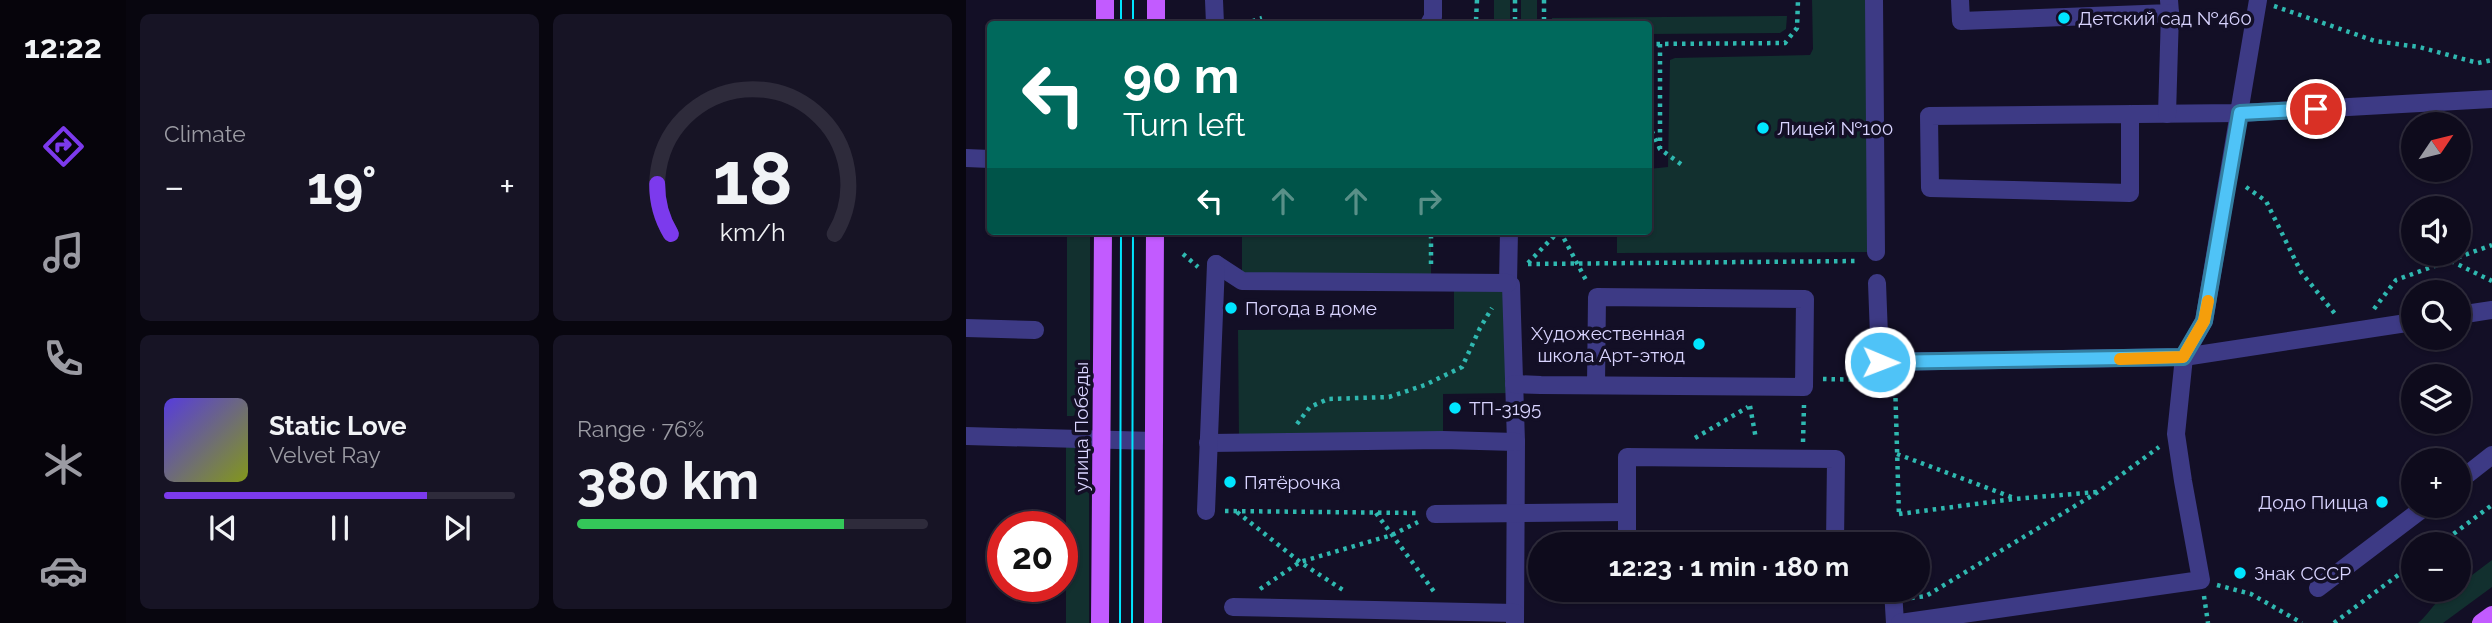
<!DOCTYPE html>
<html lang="en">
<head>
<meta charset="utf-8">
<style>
	body { margin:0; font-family:Raleway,sans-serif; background:#171425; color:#f1f3f6; height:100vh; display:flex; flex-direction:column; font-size:26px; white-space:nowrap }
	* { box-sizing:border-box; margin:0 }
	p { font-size:23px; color:#9b9ba3 }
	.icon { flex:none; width:38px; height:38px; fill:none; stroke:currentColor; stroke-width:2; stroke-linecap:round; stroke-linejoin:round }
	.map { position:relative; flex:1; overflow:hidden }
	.panel { display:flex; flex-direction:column; gap:14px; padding:14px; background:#08060f; width:840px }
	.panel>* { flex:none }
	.top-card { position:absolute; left:21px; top:21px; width:665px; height:214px; border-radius:7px; box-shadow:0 2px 5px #0004,0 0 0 2px #2e2b3b; background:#00695c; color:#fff; overflow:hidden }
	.needle { width:46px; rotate:55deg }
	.fabs { position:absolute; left:1435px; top:112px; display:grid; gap:14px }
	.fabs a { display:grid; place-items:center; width:70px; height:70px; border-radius:50%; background:#0e0b1c; box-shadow:0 2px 5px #0004,0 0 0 2px #2e2b3b; font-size:35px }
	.speed { position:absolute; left:21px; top:511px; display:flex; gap:14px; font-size:35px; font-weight:700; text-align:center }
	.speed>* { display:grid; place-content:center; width:91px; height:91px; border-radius:50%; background:#0e0b1c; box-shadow:0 2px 5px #0004,0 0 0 2px #2e2b3b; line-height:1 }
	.speed .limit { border:10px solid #d22; background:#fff; color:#111 }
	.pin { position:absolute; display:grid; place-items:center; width:60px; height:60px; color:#fff; margin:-30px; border:4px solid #fff; border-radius:50%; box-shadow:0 2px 7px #0007 }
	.me { position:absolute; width:77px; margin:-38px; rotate:91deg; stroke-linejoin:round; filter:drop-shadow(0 0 5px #0008) }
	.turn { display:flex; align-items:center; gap:24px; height:147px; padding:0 21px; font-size:32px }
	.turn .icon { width:91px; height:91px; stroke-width:2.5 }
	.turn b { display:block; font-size:49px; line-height:60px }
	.lanes { display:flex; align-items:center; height:66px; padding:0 21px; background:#0003; justify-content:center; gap:35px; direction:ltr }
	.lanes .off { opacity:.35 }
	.big { font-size:52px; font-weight:700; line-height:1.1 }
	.panel .tile { flex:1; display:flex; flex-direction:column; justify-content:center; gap:10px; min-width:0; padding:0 24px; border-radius:10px; background:#171425 }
	.panel .dial { align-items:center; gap:0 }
	.dial svg { height:182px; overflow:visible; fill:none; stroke:#2e2b3b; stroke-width:7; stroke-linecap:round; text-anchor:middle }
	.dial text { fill:#f1f3f6; stroke:none }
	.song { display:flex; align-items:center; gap:21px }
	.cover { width:84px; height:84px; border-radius:10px; background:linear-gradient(135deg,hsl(250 70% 55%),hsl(70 70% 35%)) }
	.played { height:7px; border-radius:4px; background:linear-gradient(90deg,#7c3aed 75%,#2e2b3b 75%) }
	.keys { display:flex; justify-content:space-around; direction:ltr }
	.heat { display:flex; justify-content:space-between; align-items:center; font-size:38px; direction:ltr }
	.charge { height:10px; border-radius:5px; background:linear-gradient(90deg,#34c759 76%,#2e2b3b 0) }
	.panel .tiles { flex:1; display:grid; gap:14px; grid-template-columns:repeat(2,1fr) }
	.trip { position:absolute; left:562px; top:532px; width:402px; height:70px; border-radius:35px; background:#0e0b1c; box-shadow:0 2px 5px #0004,0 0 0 2px #2e2b3b; font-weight:700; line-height:70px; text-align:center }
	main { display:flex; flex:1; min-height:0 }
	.tab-bar { display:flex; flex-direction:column; width:126px; justify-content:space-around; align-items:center; background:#06040b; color:#9b9ba3 }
	.tab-bar .icon { width:49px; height:49px }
	.tab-bar .active { color:#7c3aed }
	.tab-bar b { font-size:32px; color:#f1f3f6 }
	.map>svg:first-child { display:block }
</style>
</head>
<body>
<main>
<nav class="tab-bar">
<b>12:22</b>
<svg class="icon active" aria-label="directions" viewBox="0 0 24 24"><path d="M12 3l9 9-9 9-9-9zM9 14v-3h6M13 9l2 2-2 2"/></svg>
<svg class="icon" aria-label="music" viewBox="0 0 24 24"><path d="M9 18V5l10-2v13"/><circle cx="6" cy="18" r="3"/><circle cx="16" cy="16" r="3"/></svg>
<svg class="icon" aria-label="phone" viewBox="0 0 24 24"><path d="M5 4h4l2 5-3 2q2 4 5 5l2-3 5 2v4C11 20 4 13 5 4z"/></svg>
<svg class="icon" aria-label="climate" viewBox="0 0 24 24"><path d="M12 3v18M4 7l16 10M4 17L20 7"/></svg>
<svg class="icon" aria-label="car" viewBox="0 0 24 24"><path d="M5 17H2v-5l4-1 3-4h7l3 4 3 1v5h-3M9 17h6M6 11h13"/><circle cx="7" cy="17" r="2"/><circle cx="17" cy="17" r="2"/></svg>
</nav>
<section class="panel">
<div class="tiles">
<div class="tile"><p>Climate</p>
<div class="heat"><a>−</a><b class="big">19°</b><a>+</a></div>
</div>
<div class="tile dial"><svg viewBox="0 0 100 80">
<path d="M14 69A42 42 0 1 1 86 69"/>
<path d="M14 69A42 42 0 0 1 8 47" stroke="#7c3aed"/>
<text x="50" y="56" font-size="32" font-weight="700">18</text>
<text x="50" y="72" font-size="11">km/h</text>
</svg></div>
<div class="tile">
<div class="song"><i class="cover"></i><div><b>Static Love</b><p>Velvet Ray</p></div></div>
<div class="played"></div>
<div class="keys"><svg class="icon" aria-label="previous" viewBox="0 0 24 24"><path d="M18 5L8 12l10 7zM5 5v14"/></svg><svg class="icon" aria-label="pause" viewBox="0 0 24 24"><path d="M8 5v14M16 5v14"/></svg><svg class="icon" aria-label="next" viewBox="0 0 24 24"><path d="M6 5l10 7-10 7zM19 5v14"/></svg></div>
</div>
<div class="tile"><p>Range · 76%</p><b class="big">380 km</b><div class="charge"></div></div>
</div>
</section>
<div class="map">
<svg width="1526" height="623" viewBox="0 0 1526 623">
	<rect width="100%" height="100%" fill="#130f26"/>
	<g fill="#12302f">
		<rect x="528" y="0" width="16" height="24"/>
		<rect x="555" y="0" width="16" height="24"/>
		<polygon points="846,0 908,0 910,252 651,253 651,231 682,231 683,169 702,167 704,60 709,58 844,55 847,49"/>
		<polygon points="821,16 820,29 814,33 683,34 682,24 586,24 586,18"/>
		<polygon points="682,58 686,58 688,158 683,158"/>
		<polygon points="101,231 124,231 124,407 107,416 101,416"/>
		<polygon points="276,231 465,231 465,282 276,281"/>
		<polygon points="488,285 545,285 546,393 477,394 477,440 273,441 272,330 488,329"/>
		<polygon points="100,445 123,448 123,623 100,623"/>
		<path d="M1526,560v27l-49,36h-25c13,-10 22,-33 41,-33v-5z"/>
	</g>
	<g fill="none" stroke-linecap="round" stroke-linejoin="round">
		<g stroke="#2fb8b0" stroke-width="4.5" stroke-dasharray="3.5 5" stroke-linecap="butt">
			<polyline points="511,0 510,21 515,24"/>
			<polyline points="549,0 549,24"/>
			<polyline points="578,0 578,24"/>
			<polyline points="1308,6 1409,41 1453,47 1512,63 1526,60"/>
			<polyline points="278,24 296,18"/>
			<polyline points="682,44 819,43 831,28 832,0"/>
			<polyline points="694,44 694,149"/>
			<polyline points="682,123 694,149 719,167"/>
			<polyline points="1280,187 1300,201 1335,272 1370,315"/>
			<polyline points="594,231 621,282"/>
			<polyline points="217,254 232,267"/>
			<polyline points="1485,261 1526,281"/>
			<polyline points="562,263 593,231"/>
			<polyline points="465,264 465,231"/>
			<polyline points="562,264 893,261"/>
			<polyline points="1408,309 1430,280 1526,245"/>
			<polyline points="857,379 904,380"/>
			<polyline points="929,381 933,516"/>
			<polyline points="784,406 790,439"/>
			<polyline points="331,424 344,407 362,399 423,397 459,385 496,367 514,328 526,308"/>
			<polyline points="729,438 782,407"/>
			<polyline points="837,442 838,405"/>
			<polyline points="931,454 1048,498"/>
			<polyline points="259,511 450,513"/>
			<polyline points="271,512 334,562 377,590"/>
			<polyline points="410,513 469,593"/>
			<polyline points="933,514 1048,499 1131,492"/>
			<polyline points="1474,544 1526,505"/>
			<polyline points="1251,585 1285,594 1336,623"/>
			<polyline points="294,589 334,562 426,535 452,522"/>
			<polyline points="1238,596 1242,623"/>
			<polyline points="945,598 960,596 1132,492 1193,447"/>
			<polyline points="1368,623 1447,564"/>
		</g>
		<g stroke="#3d3a85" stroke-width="18">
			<polyline points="248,0 249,24"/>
			<polyline points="908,0 910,252"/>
			<polyline points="994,0 995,21 1204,13 1203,0"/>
			<polyline points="463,24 467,17 467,0"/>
			<polyline points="1164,114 1164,193 964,188 963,116 1274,113 1526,99"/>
			<polyline points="1201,114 1204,13"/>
			<polyline points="0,158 24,159"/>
			<polyline points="543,231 542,283 545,285 550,442 549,623"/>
			<polyline points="250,264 276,281 542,283"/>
			<polyline points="911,283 914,362 1218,357 1447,322"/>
			<polyline points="1493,315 1526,310"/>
			<polyline points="0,328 69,330"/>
			<polyline points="548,384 575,385 838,387 839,299 631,297 630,385"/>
			<polyline points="0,436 188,441"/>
			<polyline points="242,443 477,440 550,442"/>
			<polyline points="1493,481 1526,455"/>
			<polyline points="240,511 250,264"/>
			<polyline points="469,514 661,512"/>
			<polyline points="924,540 925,544"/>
			<polyline points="661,544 661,457 870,459 869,544"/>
			<polyline points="1352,588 1460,506"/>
			<polyline points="927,590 929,623"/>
			<polyline points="267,607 549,613"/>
			<polyline points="934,623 1235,580 1217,481 1210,434 1218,357 1238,321 1292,0"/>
		</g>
		<g stroke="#c25bff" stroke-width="18">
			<polyline points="139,24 139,0"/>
			<polyline points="190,24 190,0"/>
			<polyline points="134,623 137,231"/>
			<polyline points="187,623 189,231"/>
			<polyline points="1515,623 1526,615"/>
		</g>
		<g stroke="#00e5ff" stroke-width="2">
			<polyline points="155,0 155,24"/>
			<polyline points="167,0 167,24"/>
			<polyline points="154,623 155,231"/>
			<polyline points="166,623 167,231"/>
		</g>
	</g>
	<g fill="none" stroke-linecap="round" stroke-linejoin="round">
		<defs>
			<polyline id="route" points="914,362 1217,357 1238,321 1274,113 1350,109"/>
		</defs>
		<use href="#route" stroke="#337fa1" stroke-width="18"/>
		<use href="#route" stroke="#4fc3f7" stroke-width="12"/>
		<polyline stroke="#f59e0b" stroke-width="12" points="1154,359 1217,357 1238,321 1242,301"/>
	</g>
	<g fill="#00e5ff" stroke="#130f26" stroke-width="2.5">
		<circle cx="1098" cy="18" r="7"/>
		<circle cx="797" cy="128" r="7"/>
		<circle cx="265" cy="308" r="7"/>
		<circle cx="733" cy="344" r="7"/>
		<circle cx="489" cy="408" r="7"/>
		<circle cx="264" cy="482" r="7"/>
		<circle cx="1416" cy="502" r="7"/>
		<circle cx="1274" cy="573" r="7"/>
	</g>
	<g text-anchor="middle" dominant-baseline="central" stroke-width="7" stroke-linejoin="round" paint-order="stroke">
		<g font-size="19" fill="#d9d4ff" stroke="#130f26" text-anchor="start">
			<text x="1112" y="18">Детский сад №460</text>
			<text x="811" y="128">Лицей №100</text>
			<text x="279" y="308">Погода в доме</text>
			<text x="719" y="333" text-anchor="end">Художественная<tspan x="719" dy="22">школа Арт-этюд</tspan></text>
			<text x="503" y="408">ТП-3195</text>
			<text x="278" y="482">Пятёрочка</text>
			<text x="1402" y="502" text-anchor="end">Додо Пицца</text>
			<text x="1288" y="573">Знак СССР</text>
		</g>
		<g font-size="19" fill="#d9d4ff" stroke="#130f26">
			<text transform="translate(115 427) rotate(-90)">улица Победы</text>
		</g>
	</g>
</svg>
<div class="fabs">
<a><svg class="needle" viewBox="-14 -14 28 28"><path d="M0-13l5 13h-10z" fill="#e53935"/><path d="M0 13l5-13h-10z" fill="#9b9ba3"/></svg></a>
<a><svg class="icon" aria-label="sound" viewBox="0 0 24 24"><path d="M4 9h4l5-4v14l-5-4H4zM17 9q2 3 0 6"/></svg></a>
<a><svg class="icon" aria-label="search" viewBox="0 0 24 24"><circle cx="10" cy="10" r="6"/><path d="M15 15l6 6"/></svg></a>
<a><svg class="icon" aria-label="layers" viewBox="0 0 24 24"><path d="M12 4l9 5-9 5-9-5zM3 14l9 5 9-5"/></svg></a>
<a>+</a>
<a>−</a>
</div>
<div class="speed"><div class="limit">20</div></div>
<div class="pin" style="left:1350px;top:109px;background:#d93025"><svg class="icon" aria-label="arrive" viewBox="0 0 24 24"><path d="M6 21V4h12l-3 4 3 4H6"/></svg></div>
<svg class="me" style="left:914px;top:362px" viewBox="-20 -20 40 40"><circle r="17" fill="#4fc3f7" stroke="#fff" stroke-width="3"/><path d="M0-11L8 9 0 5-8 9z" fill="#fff"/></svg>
<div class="trip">12:23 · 1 min · 180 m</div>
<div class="top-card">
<div class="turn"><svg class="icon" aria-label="left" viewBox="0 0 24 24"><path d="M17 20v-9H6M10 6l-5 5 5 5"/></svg><div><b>90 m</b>Turn left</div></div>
<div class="lanes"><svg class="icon" aria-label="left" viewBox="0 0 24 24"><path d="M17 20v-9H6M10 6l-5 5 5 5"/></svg><svg class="icon off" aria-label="ahead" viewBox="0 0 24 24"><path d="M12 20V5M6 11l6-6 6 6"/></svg><svg class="icon off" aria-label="ahead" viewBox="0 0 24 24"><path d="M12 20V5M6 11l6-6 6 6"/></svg><svg class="icon off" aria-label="right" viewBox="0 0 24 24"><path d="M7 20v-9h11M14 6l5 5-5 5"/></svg></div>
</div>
</div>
</main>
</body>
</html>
